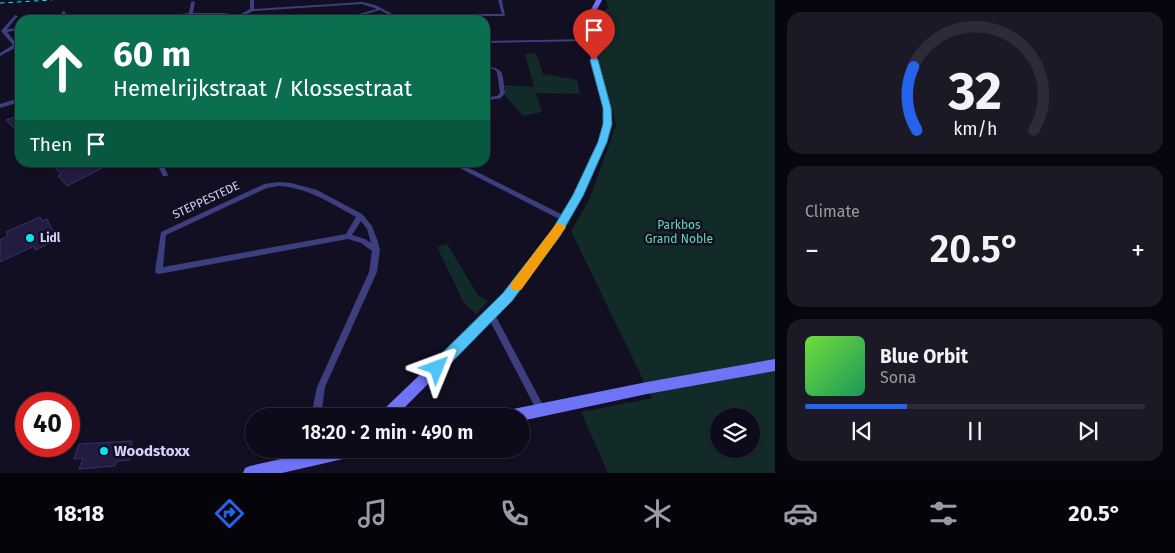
<!DOCTYPE html>
<html lang="en">
<head>
<meta charset="utf-8">
<style>
	body { margin:0; font-family:"Fira Sans",sans-serif; background:#1b1926; color:#f1f3f6; height:100vh; display:flex; flex-direction:column; font-size:19px; white-space:nowrap }
	* { box-sizing:border-box; margin:0 }
	p { font-size:16px; color:#9a9ba2 }
	.icon { flex:none; width:28px; height:28px; fill:none; stroke:currentColor; stroke-width:2; stroke-linecap:round; stroke-linejoin:round }
	.map { position:relative; flex:1; overflow:hidden }
	.sheet { display:flex; flex-direction:column; gap:12px; padding:12px; background:#07060e; width:400px }
	.sheet>* { flex:none }
	.top-card { position:absolute; left:15px; top:15px; width:475px; height:152px; border-radius:15px; box-shadow:0 1px 4px #0004,0 0 0 1px #2d2b38; background:#0b6e4f; color:#fff; overflow:hidden }
	.fabs { position:absolute; left:710px; top:408px; display:grid; gap:10px }
	.fabs a { display:grid; place-items:center; width:50px; height:50px; border-radius:50%; background:#0d0b19; box-shadow:0 1px 4px #0004,0 0 0 1px #2d2b38; font-size:25px }
	.speed { position:absolute; left:15px; top:392px; display:flex; gap:10px; font-size:25px; font-weight:700; text-align:center }
	.speed>* { display:grid; place-content:center; width:65px; height:65px; border-radius:50%; background:#0d0b19; box-shadow:0 1px 4px #0004,0 0 0 1px #2d2b38; line-height:1 }
	.speed .limit { border:8px solid #d22; background:#fff; color:#111 }
	.pin { position:absolute; display:grid; place-items:center; width:42px; height:42px; color:#fff; margin:-51px -21px; border-radius:50% 50% 50% 0; rotate:-45deg; box-shadow:0 0 5px #0007 }
	.pin .icon { rotate:45deg }
	.me { position:absolute; width:55px; margin:-28px; rotate:46deg; stroke-linejoin:round; filter:drop-shadow(0 0 4px #0008) }
	.turn { display:flex; align-items:center; gap:18px; height:105px; padding:0 15px; font-size:22px }
	.turn .icon { width:65px; height:65px; stroke-width:2.5 }
	.turn b { display:block; font-size:35px; line-height:42px }
	.then { display:flex; align-items:center; height:48px; padding:0 15px; background:#0003; gap:10px; font-size:19px }
	.big { font-size:38px; font-weight:600; line-height:1.1 }
	.sheet .tile { flex:1; display:flex; flex-direction:column; justify-content:center; gap:8px; min-width:0; padding:0 18px; border-radius:15px; background:#1b1926 }
	.sheet .dial { align-items:center; gap:0 }
	.dial svg { height:130px; overflow:visible; fill:none; stroke:#2d2b38; stroke-width:7; stroke-linecap:round; text-anchor:middle }
	.dial text { fill:#f1f3f6; stroke:none }
	.song { display:flex; align-items:center; gap:15px }
	.cover { width:60px; height:60px; border-radius:8px; background:linear-gradient(135deg,hsl(100 70% 55%),hsl(150 70% 35%)) }
	.played { height:5px; border-radius:2px; background:linear-gradient(90deg,#2563eb 30%,#2d2b38 30%) }
	.keys { display:flex; justify-content:space-around; direction:ltr }
	.heat { display:flex; justify-content:space-between; align-items:center; font-size:28px; direction:ltr }
	.trip { position:absolute; left:245px; top:408px; width:285px; height:50px; border-radius:25px; background:#0d0b19; box-shadow:0 1px 4px #0004,0 0 0 1px #2d2b38; font-weight:600; line-height:50px; text-align:center }
	.menu { display:flex; height:80px; justify-content:space-around; align-items:center; background:#05040a; color:#9a9ba2 }
	.menu .icon { width:35px; height:35px }
	.menu .active { color:#2563eb }
	.menu b { font-size:22px; color:#f1f3f6 }
	main { display:flex; flex:1; min-height:0 }
	.map>svg:first-child { display:block }
</style>
</head>
<body>
<main>
<div class="map">
<svg width="775" height="473" viewBox="0 0 775 473">
	<rect width="100%" height="100%" fill="#110f21"/>
	<g fill="#122a28" fill-rule="evenodd">
		<path d="M606,0h169v473h-167l-27,-61 71,-14 -81,-167 18,-31 27,-75 -19,-71 -2,-25 1,-10 12,-11zM719,416h32v33h-32z"/>
		<polygon points="536,53 543,74 577,80 580,94 536,93 542,112 523,116 505,96 504,85 534,87 525,54"/>
		<polygon points="447,244 478,295 488,301 476,314 464,303 437,247"/>
	</g>
	<g fill="#211c40" stroke="#38306b">
		<polygon points="20,115 20,134 6,120"/>
		<polygon points="50,162 114,162 67,186 58,176 61,174"/>
		<polygon points="40,217 42,221 47,219 57,240 35,250 34,246 0,262 0,240 8,236 6,232"/>
		<polygon points="132,441 130,460 117,461 115,466 79,469 83,458 74,459 79,444"/>
	</g>
	<g fill="none" stroke-linecap="round" stroke-linejoin="round">
		<g fill="#3d3e7d" fill-rule="evenodd">
			<polygon points="250,0 254,0 254,9 362,2 375,5 404,20 399,20 380,10 359,16 359,14 377,9 362,4 253,11 243,16 254,20 248,20 224,15 209,15 146,20 132,20 134,19 189,13 191,2 193,1 195,2 193,13 224,13 239,15 250,9"/>
			<polygon points="498,0 502,0 505,16 456,16 445,19 443,18 456,14 502,14"/>
			<polygon points="63,11 66,12 61,20 57,20"/>
			<polygon points="15,15 18,16 7,29 20,28 20,30 7,32 20,48 20,52 15,48 0,56 0,53 13,45 1,31"/>
			<polygon points="591,39 591,40 589,41 485,43 485,41"/>
			<path d="M485,67c21,0 17,8 20,26l-4,5 -16,3v-4l12,-1 3,-3 -3,-21 -3,-3h-9z"/>
			<polygon points="20,98 20,102 0,108 0,104"/>
			<polygon points="156,162 162,162 168,175 167,176 163,176"/>
			<polygon points="448,162 457,162 567,217 568,219 565,221 563,221"/>
			<path d="M279,182l12,1 26,7 45,24 10,12 6,16 2,8 -3,22 -52,115 -4,29h-10l6,-29 52,-115 3,-21 -11,-8 -13,-4 -189,35 -3,-1 -1,-2 6,-39 103,-48zM279,186c30,2 51,17 77,31l-10,17 -183,33 3,-32 101,-47zM361,221l6,8 4,14 -6,-4 -13,-4z"/>
			<polygon points="491,311 494,313 544,407 546,410 544,413 541,415 538,413 487,315 488,313"/>
		</g>
		<g fill="#6f74f6" fill-rule="evenodd">
			<polygon points="596,0 602,0 593,17 591,34 611,108 612,124 606,142 583,195 562,232 512,300 396,416 380,416 382,411 504,294 556,226 573,195 598,142 604,124 603,108 585,34 587,17"/>
			<polygon points="775,359 775,371 647,394 521,421 521,416 506,416 508,411 513,409 647,382"/>
			<polygon points="326,449 363,449 361,454 356,456 282,473 243,473 245,468 250,466"/>
		</g>
		<polyline stroke="#0fe2ea" stroke-width="1" stroke-dasharray="4.5 4" stroke-linecap="butt" points="0,3 52,0"/>
	</g>
	<polygon fill="#4fc3f7" stroke="#337fa1" points="594,57 598,60 611,108 612,124 607,142 583,196 560,236 512,301 442,372 437,374 432,372 429,368 432,363 503,293 552,230 573,195 598,142 603,124 603,108 590,60"/>
	<polygon fill="#f59e0b" points="560,223 566,227 564,230 521,290 512,290 510,286 512,282 556,224"/>
	<g fill="#0fe2ea" stroke="#110f21" stroke-width="2">
		<circle cx="30" cy="238" r="5"/>
		<circle cx="104" cy="451" r="5"/>
	</g>
	<g text-anchor="middle" dominant-baseline="central" stroke-width="5" stroke-linejoin="round" paint-order="stroke">
		<g font-size="12" fill="#d4d1fc" stroke="#110f21">
			<text transform="translate(206 200) rotate(-25)">STEPPESTEDE</text>
		</g>
		<g font-size="12" fill="#62d7b3" stroke="#110f21">
			<text x="679" y="225">Parkbos<tspan x="679" dy="14">Grand Noble</tspan></text>
		</g>
		<g font-size="12" font-weight="bold" fill="#d4d1fc" stroke="#110f21" text-anchor="start">
			<text x="40" y="238">Lidl</text>
		</g>
		<g font-size="15" font-weight="bold" fill="#d4d1fc" stroke="#110f21" text-anchor="start">
			<text x="114" y="451">Woodstoxx</text>
		</g>
	</g>
</svg>
<div class="fabs">
<a><svg class="icon" aria-label="layers" viewBox="0 0 24 24"><path d="M12 4l9 5-9 5-9-5zM3 14l9 5 9-5"/></svg></a>
</div>
<div class="speed"><div class="limit">40</div></div>
<div class="pin" style="left:594px;top:60px;background:#d93025"><svg class="icon" aria-label="arrive" viewBox="0 0 24 24"><path d="M6 21V4h12l-3 4 3 4H6"/></svg></div>
<svg class="me" style="left:437px;top:368px" viewBox="-20 -20 40 40"><path d="M0-17L14 15 0 8-14 15z" fill="#4fc3f7" stroke="#fff" stroke-width="4"/></svg>
<div class="trip">18:20 · 2 min · 490 m</div>
<div class="top-card">
<div class="turn"><svg class="icon" aria-label="ahead" viewBox="0 0 24 24"><path d="M12 20V5M6 11l6-6 6 6"/></svg><div><b>60 m</b>Hemelrijkstraat / Klossestraat</div></div>
<div class="then">Then<svg class="icon" aria-label="arrive" viewBox="0 0 24 24"><path d="M6 21V4h12l-3 4 3 4H6"/></svg></div>
</div>
</div>
<section class="sheet">
<div class="tile dial"><svg viewBox="0 0 100 80">
<path d="M14 69A42 42 0 1 1 86 69"/>
<path d="M14 69A42 42 0 0 1 12 30" stroke="#2563eb"/>
<text x="50" y="56" font-size="32" font-weight="700">32</text>
<text x="50" y="72" font-size="11">km/h</text>
</svg></div>
<div class="tile"><p>Climate</p>
<div class="heat"><a>−</a><b class="big">20.5°</b><a>+</a></div>
</div>
<div class="tile">
<div class="song"><i class="cover"></i><div><b>Blue Orbit</b><p>Sona</p></div></div>
<div class="played"></div>
<div class="keys"><svg class="icon" aria-label="previous" viewBox="0 0 24 24"><path d="M18 5L8 12l10 7zM5 5v14"/></svg><svg class="icon" aria-label="pause" viewBox="0 0 24 24"><path d="M8 5v14M16 5v14"/></svg><svg class="icon" aria-label="next" viewBox="0 0 24 24"><path d="M6 5l10 7-10 7zM19 5v14"/></svg></div>
</div>
</section>
</main>
<nav class="menu">
<b>18:18</b>
<svg class="icon active" aria-label="directions" viewBox="0 0 24 24"><path d="M12 3l9 9-9 9-9-9zM9 14v-3h6M13 9l2 2-2 2"/></svg>
<svg class="icon" aria-label="music" viewBox="0 0 24 24"><path d="M9 18V5l10-2v13"/><circle cx="6" cy="18" r="3"/><circle cx="16" cy="16" r="3"/></svg>
<svg class="icon" aria-label="phone" viewBox="0 0 24 24"><path d="M5 4h4l2 5-3 2q2 4 5 5l2-3 5 2v4C11 20 4 13 5 4z"/></svg>
<svg class="icon" aria-label="climate" viewBox="0 0 24 24"><path d="M12 3v18M4 7l16 10M4 17L20 7"/></svg>
<svg class="icon" aria-label="car" viewBox="0 0 24 24"><path d="M5 17H2v-5l4-1 3-4h7l3 4 3 1v5h-3M9 17h6M6 11h13"/><circle cx="7" cy="17" r="2"/><circle cx="17" cy="17" r="2"/></svg>
<svg class="icon" aria-label="filters" viewBox="0 0 24 24"><path d="M4 7h16M4 17h16"/><circle cx="9" cy="7" r="2"/><circle cx="15" cy="17" r="2"/></svg>
<b>20.5°</b>
</nav>
</body>
</html>
